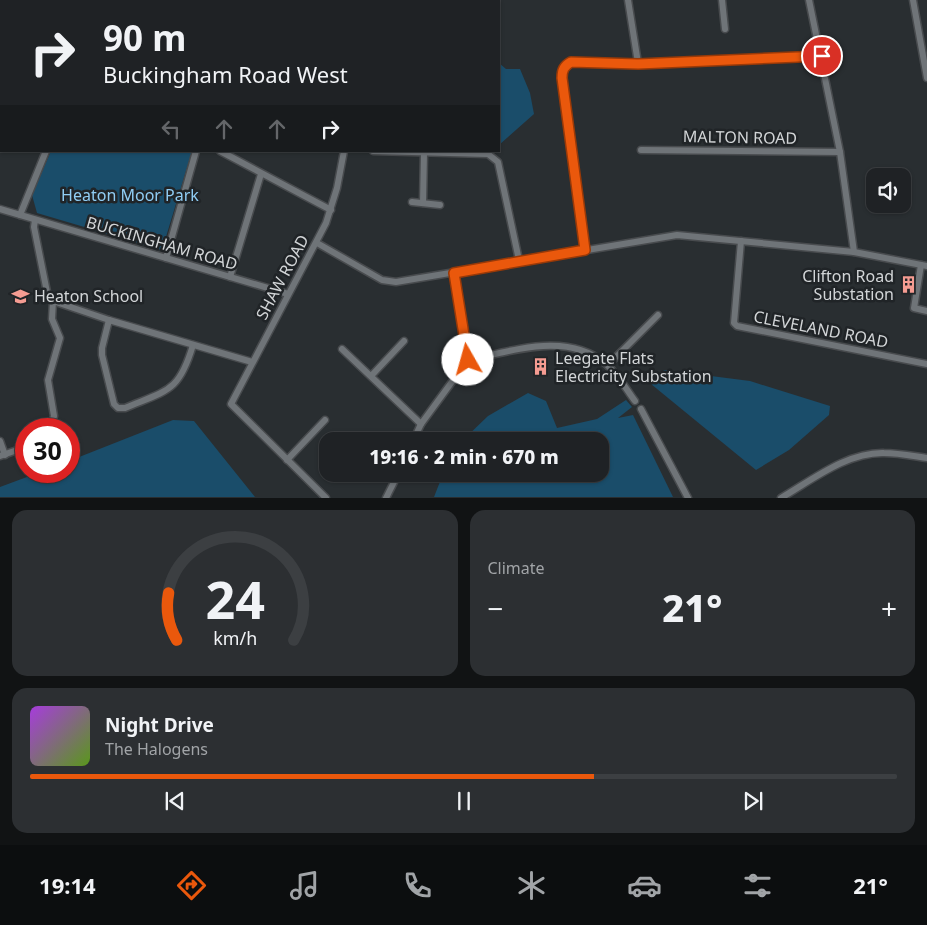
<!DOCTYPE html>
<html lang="en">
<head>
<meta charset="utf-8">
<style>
	body { margin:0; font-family:"Noto Sans",sans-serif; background:#2c2f32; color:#f1f3f6; height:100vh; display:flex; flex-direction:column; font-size:19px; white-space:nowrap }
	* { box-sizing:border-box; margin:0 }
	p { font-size:16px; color:#a1a4a7 }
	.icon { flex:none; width:28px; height:28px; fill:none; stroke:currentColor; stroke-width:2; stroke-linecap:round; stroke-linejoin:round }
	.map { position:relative; height:498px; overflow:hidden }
	.drawer { display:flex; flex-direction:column; gap:12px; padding:12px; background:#111314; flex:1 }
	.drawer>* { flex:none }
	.guide { position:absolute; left:0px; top:0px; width:500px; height:152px; box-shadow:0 1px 4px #0004,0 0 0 1px #3c3f42; background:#1f2225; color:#f1f3f6; overflow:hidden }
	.controls { position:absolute; left:866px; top:168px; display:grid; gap:10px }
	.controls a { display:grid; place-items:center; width:45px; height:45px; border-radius:10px; background:#1f2225; box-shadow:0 1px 4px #0004,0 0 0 1px #3c3f42; font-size:25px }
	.speed { position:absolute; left:15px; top:418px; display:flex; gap:10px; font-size:25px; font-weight:700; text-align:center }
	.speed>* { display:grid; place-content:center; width:65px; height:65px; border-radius:50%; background:#1f2225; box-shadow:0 1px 4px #0004,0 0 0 1px #3c3f42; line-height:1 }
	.speed .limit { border:8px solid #d22; background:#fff; color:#111 }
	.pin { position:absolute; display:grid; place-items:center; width:42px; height:42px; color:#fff; margin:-21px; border:2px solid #fff; border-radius:50%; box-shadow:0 1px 5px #0007 }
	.me { position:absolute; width:55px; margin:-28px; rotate:353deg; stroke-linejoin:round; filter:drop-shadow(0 0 4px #0008) }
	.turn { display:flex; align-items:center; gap:18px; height:105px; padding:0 20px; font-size:22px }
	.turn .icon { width:65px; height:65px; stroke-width:2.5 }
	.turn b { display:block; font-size:35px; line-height:42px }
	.lanes { display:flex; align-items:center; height:48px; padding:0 20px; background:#0003; justify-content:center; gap:25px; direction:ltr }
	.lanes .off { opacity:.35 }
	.big { font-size:38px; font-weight:800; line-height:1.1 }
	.drawer .widget { flex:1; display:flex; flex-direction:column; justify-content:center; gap:8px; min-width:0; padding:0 18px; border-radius:15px; background:#2c2f32 }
	.drawer .dial { align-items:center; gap:0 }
	.dial svg { height:130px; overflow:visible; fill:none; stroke:#3c3f42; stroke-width:7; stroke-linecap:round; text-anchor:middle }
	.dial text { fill:#f1f3f6; stroke:none }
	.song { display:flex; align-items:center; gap:15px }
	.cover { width:60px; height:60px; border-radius:8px; background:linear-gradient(135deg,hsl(280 70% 55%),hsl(90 70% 35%)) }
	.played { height:5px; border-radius:2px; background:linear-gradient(90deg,#ea580c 65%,#3c3f42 65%) }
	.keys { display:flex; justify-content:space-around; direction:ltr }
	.heat { display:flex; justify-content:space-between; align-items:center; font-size:28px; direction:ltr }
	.drawer .tiles { flex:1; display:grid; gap:12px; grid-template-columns:1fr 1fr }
	.widget:last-child { grid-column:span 2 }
	.trip { position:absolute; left:319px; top:432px; width:290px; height:50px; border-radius:15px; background:#1f2225; box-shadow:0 1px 4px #0004,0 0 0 1px #3c3f42; font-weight:800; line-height:50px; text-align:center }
	.dock { display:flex; height:80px; justify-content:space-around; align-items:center; background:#0c0e0f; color:#a1a4a7 }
	.dock .icon { width:35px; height:35px }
	.dock .selected { color:#ea580c }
	.dock b { font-size:22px; color:#f1f3f6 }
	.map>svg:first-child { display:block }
</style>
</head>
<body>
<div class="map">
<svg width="927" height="498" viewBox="0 0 927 498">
	<rect width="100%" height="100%" fill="#292e31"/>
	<g fill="#1a4d6a">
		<polygon points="499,63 506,69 520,69 530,93 534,114 499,145"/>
		<polygon points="51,151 192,151 162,250 37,213 32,195"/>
		<polygon points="664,370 750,381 830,406 829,415 789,450 756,470 651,384"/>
		<polygon points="528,393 546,401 557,428 597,419 626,400 632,407 618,418 633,415 673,497 434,497 443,474 600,474 600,441 462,441 488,416"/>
		<polygon points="173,420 194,421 255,497 0,497 0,487 43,471 69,471 69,461"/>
	</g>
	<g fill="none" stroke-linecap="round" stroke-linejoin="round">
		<defs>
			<g id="street">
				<polyline points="139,0 142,1"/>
				<polyline points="628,0 638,63"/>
				<polyline points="722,0 725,29"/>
				<polyline points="809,0 840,152 854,252 927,266"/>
				<polyline points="913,0 927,78"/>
				<polyline points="112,1 112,0"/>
				<polyline points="270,1 270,0"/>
				<polyline points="357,1 357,0"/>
				<polyline points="495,1 495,0"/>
				<polyline points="0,24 1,24"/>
				<polyline points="0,119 1,120"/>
				<polyline points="641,150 840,152"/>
				<polyline points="220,151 331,210"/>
				<polyline points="373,151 488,154 498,162 519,260"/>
				<polyline points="412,202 440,205"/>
				<polyline points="423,203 424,153"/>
				<polyline points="0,209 288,294"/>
				<polyline points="20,215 46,151"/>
				<polyline points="35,220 34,227 47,292 53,301 109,320 252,362"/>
				<polyline points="741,241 734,323 737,326 927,364"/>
				<polyline points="317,243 382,280 396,282 677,235 854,252"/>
				<path d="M585,250l-23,-172c0,-8 2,-12 9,-16l67,1 183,-7"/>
				<polyline points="166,258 196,151"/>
				<polyline points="921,265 914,308 927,311"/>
				<polyline points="230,277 261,174"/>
				<path d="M109,320l-7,28v7l12,49 4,4h7c43,-18 54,-16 68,-63"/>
				<polyline points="342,349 421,424"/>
				<path d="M468,360c45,-9 99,-29 138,4 12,10 20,25 29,37"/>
				<polyline points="608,365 658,315"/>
				<polyline points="372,375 404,341"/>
				<polyline points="641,409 688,498"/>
				<polyline points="50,429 54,416 48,380 60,338 52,319 53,301"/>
				<polyline points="0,441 5,455"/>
				<polyline points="413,441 421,424 468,360 454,273"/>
				<polyline points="0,456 26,447"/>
				<polyline points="287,460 325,420"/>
				<polyline points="326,498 231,404 326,223 337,188 344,151"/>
				<polyline points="386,498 398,474"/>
				<path d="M781,498c31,-18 66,-46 103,-45 14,0 29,3 43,5"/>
			</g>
		</defs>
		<use href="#street" stroke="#484b4e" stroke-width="9"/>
		<use href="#street" stroke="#6f7478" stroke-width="6"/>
	</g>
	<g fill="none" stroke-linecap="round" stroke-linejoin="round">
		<defs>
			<path id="route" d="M468,360l-14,-87 131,-23 -23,-172c0,-8 2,-12 9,-16l67,2 184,-8"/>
		</defs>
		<use href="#route" stroke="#983908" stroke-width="12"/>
		<use href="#route" stroke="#ea580c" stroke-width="9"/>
	</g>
	<defs>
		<symbol id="building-bare" viewBox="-9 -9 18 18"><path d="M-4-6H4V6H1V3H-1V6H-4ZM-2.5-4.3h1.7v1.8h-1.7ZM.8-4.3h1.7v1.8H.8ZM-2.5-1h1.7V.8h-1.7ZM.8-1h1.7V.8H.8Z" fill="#f59c92" stroke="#202427" stroke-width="2.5" paint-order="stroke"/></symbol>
		<symbol id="school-bare" viewBox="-9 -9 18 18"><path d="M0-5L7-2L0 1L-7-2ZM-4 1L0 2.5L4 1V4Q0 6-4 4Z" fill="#f59c92" stroke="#202427" stroke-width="2.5" paint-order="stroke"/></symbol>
	</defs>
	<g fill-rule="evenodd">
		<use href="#building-bare" x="896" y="272" width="25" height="25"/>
		<use href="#school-bare" x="8" y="284" width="25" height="25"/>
		<use href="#building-bare" x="528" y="354" width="25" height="25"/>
	</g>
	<g text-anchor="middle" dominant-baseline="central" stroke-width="5" stroke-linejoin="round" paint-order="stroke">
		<g font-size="16" fill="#d2d5d7" stroke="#202427">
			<text transform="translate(740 137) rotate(1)">MALTON ROAD</text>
			<text transform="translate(162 243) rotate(16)">BUCKINGHAM ROAD</text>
			<text transform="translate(282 277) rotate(-62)">SHAW ROAD</text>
			<text transform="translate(821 329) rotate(11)">CLEVELAND ROAD</text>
		</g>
		<g font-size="16" fill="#90cdf4" stroke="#202427">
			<text x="130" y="195">Heaton Moor Park</text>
		</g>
		<g font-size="16" fill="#d2d5d7" stroke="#202427" text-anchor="start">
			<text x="894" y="276" text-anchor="end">Clifton Road<tspan x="894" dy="18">Substation</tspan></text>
			<text x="34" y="296">Heaton School</text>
			<text x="555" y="358">Leegate Flats<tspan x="555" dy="18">Electricity Substation</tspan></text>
		</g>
	</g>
</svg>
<div class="controls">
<a><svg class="icon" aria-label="sound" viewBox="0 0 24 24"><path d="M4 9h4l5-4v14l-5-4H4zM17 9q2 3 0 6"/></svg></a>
</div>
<div class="speed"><div class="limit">30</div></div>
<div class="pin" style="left:822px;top:56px;background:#d93025"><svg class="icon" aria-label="arrive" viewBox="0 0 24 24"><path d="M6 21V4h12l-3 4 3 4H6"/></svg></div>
<svg class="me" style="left:468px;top:360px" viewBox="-20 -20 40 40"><circle r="19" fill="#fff"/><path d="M0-13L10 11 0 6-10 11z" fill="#ea580c"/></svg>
<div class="trip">19:16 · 2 min · 670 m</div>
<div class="guide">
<div class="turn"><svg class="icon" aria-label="right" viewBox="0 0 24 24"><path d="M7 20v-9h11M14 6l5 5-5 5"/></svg><div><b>90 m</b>Buckingham Road West</div></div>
<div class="lanes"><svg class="icon off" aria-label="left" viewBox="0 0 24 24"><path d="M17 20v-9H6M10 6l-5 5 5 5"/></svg><svg class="icon off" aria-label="ahead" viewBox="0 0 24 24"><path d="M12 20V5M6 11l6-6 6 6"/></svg><svg class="icon off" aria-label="ahead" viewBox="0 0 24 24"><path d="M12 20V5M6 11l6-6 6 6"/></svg><svg class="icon" aria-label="right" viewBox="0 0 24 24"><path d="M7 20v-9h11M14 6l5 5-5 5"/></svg></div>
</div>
</div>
<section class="drawer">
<div class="tiles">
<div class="widget dial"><svg viewBox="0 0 100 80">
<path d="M14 69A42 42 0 1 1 86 69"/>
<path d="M14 69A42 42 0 0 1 9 40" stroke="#ea580c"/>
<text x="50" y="56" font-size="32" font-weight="700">24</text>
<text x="50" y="72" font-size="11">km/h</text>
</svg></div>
<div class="widget"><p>Climate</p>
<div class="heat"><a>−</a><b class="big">21°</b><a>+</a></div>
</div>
<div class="widget">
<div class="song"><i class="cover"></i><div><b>Night Drive</b><p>The Halogens</p></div></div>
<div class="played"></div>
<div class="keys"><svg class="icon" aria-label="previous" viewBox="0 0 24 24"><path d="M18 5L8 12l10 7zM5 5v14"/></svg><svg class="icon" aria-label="pause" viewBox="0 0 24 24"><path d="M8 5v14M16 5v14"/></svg><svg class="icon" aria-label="next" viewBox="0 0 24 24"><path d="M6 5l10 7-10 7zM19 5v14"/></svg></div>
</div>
</div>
</section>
<nav class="dock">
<b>19:14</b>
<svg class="icon selected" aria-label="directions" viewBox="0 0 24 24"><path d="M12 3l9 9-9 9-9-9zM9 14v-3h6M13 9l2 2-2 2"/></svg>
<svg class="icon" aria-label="music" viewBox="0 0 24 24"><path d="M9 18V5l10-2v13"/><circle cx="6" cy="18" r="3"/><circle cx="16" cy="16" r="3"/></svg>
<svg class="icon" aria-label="phone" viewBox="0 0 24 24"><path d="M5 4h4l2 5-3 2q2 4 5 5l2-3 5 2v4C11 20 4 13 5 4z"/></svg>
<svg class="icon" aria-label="climate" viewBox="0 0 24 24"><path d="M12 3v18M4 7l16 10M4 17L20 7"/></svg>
<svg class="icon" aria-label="car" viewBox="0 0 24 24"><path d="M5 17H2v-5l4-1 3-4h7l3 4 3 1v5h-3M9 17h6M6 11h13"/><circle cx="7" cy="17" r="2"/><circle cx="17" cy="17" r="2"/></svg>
<svg class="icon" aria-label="filters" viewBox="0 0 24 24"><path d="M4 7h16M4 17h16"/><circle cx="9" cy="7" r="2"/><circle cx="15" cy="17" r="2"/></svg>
<b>21°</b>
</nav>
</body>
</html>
